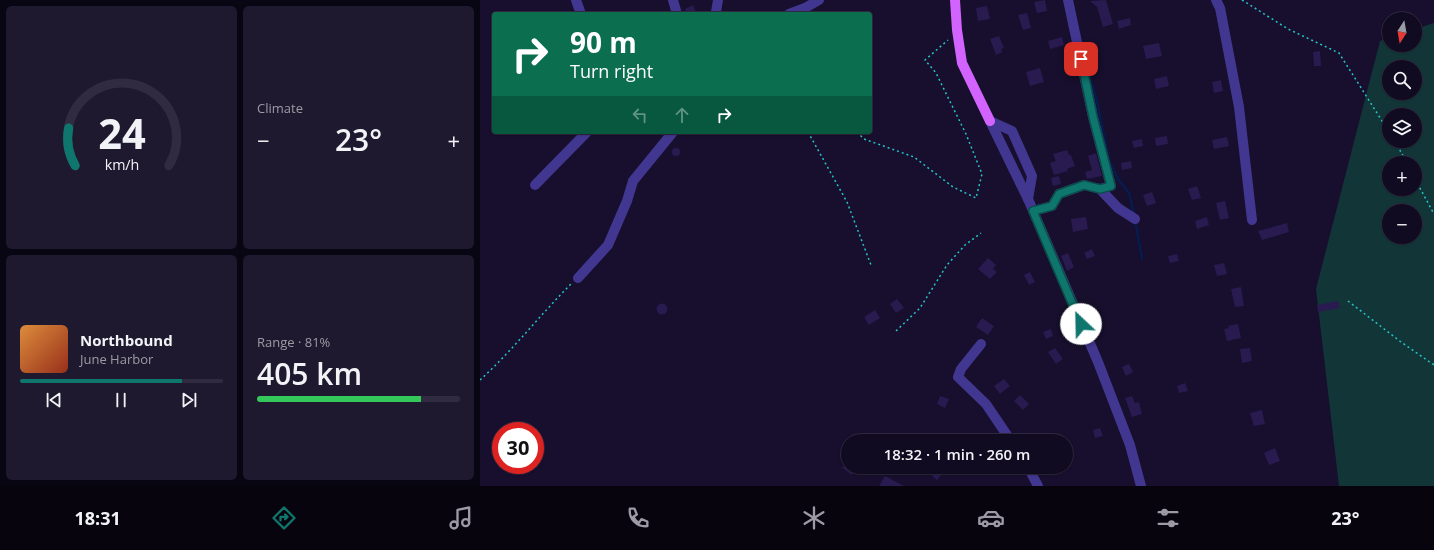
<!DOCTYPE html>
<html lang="en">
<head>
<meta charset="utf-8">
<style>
	body { margin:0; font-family:"Open Sans",sans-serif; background:#1e192f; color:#f1f3f6; height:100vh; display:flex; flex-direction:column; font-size:15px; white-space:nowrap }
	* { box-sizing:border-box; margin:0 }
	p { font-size:13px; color:#9c9ba5 }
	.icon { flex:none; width:22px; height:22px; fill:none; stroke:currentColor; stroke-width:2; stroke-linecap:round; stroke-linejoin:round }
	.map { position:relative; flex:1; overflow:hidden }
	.sheet { display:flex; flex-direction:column; gap:6px; padding:6px; background:#090613; width:480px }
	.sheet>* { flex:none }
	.top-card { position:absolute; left:12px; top:12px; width:380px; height:122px; border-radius:4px; box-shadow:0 1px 3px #0004,0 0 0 1px #302b40; background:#0b6e4f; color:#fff; overflow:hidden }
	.needle { width:26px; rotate:191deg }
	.fabs { position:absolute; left:902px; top:12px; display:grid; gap:8px }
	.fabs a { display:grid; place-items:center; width:40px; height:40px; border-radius:50%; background:#110b22; box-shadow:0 1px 3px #0004,0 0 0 1px #302b40; font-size:20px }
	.speed { position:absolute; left:12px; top:422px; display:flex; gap:8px; font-size:20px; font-weight:700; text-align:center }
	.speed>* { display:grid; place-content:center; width:52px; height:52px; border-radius:50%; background:#110b22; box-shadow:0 1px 3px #0004,0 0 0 1px #302b40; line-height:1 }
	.speed .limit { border:6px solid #d22; background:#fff; color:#111 }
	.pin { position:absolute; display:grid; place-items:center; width:34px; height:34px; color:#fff; margin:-17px; border-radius:8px; box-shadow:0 2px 6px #0006 }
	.me { position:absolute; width:44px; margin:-22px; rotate:336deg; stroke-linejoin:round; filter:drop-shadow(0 0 3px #0008) }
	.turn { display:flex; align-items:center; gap:14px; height:84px; padding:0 12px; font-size:18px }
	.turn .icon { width:52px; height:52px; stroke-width:2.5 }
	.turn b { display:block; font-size:28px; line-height:34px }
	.lanes { display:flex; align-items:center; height:38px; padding:0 12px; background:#0003; justify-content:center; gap:20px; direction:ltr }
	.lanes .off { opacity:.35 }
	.big { font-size:30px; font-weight:600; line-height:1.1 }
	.sheet .card { flex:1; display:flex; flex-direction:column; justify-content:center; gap:6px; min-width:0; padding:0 14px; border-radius:6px; background:#1e192f }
	.sheet .dial { align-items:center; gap:0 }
	.dial svg { height:104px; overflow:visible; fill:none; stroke:#302b40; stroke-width:7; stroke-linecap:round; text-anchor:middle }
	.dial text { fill:#f1f3f6; stroke:none }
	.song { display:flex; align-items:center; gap:12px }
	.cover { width:48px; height:48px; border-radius:6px; background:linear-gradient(135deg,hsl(30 70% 55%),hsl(10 70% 35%)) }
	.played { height:4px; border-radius:2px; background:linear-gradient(90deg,#0f766e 80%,#302b40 80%) }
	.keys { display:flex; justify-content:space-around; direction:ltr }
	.heat { display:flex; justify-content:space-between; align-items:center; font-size:22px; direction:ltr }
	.charge { height:6px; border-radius:3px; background:linear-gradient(90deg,#34c759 81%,#302b40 0) }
	.sheet .tiles { flex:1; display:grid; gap:6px; grid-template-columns:repeat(2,1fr) }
	.trip { position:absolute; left:361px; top:434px; width:232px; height:40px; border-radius:20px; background:#110b22; box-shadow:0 1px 3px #0004,0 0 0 1px #302b40; font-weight:600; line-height:40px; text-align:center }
	.tab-bar { display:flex; height:64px; justify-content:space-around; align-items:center; background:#07040e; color:#9c9ba5 }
	.tab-bar .icon { width:28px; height:28px }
	.tab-bar .active { color:#0f766e }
	.tab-bar b { font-size:18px; color:#f1f3f6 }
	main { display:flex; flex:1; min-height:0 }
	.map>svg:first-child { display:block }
</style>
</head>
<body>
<main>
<section class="sheet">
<div class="tiles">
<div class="card dial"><svg viewBox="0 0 100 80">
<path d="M14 69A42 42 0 1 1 86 69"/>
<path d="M14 69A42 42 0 0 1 9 40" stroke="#0f766e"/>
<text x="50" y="56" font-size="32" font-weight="700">24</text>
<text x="50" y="72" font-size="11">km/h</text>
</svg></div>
<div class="card"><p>Climate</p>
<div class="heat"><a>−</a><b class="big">23°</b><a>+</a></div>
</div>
<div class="card">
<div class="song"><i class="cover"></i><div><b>Northbound</b><p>June Harbor</p></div></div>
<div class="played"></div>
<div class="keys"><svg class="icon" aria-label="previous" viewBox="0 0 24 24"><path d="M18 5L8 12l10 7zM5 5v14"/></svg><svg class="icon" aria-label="pause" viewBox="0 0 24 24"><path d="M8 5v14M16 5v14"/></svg><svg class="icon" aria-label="next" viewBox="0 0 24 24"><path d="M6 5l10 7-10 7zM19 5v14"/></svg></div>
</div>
<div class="card"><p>Range · 81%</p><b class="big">405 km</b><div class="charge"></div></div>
</div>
</section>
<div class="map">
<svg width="954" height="486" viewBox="0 0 954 486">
	<rect width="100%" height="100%" fill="#170f2d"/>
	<path fill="#123638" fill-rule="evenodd" d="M954,23v463h-95l-23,-197 64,-248 9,-3v7h26v-16zM909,67h26v26h-26zM909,115h26v26h-26zM909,163h26v26h-26zM909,211h26v26h-26z"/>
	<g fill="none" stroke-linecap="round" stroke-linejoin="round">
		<g stroke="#061b4f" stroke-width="2.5">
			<polyline points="607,68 616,97 629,160 638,179 649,193 654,214"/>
			<polyline points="655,220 662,259"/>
		</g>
	</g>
	<g fill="#291a50">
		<polygon points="565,0 567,11 557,13 554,2"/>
		<polygon points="626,0 633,24 623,27 617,7 610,1"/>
		<polygon points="213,5 217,14 207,14 205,9"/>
		<polygon points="507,6 510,19 498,21 496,8"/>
		<polygon points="547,13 551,28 543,30 538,15"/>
		<polygon points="650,18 651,25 639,29 637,21"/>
		<polygon points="519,36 524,48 521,49 522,52 516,55 510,39"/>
		<polygon points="582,37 584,45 570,49 568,41"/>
		<polygon points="679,43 682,56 666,59 663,46"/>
		<polygon points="840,51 841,66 834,66 833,52"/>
		<polygon points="560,68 564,82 550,86 546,72"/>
		<polygon points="687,76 689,86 676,89 674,79"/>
		<polygon points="741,80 743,91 734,93 732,82"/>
		<polygon points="687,136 688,144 676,146 675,138"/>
		<polygon points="747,137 749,146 734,149 732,140"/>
		<polygon points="662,139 663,146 654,148 652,141"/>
		<circle cx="196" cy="152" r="4"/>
		<polygon points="587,150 589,155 591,155 595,166 587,169 588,171 574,175 570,163 576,161 573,154"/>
		<polygon points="616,153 622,176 607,179 605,172 612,170 608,156"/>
		<polygon points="651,161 652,168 642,170 641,163"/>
		<polygon points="579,176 581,184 573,186 571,178"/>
		<polygon points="717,186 721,198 712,200 708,189"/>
		<polygon points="672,192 676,203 667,206 663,195"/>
		<polygon points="745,201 749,218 740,220 736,203"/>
		<polygon points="606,217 608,229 593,232 591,219"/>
		<polygon points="727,217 729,225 717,229 715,221"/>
		<polygon points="807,223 809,232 782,240 778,231"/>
		<polygon points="612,249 615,256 607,259 604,253"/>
		<polygon points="588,253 594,267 587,271 581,256"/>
		<polygon points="697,254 699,261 690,263 688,256"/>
		<polygon points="508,258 516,265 513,269 517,272 510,279 498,269"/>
		<polygon points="744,263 747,274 737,276 734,265"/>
		<polygon points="550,272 555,282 549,285 544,275"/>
		<polygon points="761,287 764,306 755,307 751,289"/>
		<polygon points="417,299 424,308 416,313 410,304"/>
		<polygon points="858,301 860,308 838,312 837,305"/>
		<circle cx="182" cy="309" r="5.5"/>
		<polygon points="395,310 400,318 389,325 384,317"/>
		<polygon points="502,318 514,326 508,335 496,327"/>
		<polygon points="758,324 761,338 747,341 744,329 749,328 748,326"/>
		<polygon points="571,329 573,336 566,339 563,332"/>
		<polygon points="575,348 583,359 576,364 568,352"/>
		<polygon points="770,348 772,361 762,363 760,349"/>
		<polygon points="649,364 653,372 646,376 642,367"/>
		<polygon points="524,379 530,386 520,394 514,386"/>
		<polygon points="705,383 708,391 699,393 697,386"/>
		<polygon points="540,395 549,404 543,410 534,401"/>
		<polygon points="460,396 469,399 465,408 457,404"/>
		<polygon points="652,396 655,403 659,402 662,414 652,417 645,398"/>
		<polygon points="782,410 785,424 774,426 770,413"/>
		<polygon points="620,428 623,436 615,438 613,430"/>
		<polygon points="795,448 800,461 789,465 784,453"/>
		<polygon points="361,467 378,467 372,475"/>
		<polygon points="457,469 462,474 457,480 452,476"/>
		<polygon points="405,476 424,486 399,486"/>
	</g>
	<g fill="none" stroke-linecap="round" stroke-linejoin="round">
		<g stroke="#26c4c8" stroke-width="1.5" stroke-dasharray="2 3" stroke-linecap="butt">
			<polyline points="762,0 808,29 859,53 909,132"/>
			<polyline points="328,132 367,202 391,265"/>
			<polyline points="377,132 384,139 434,157 473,187 496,198 502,174 486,134 456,73 445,60 468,40"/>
			<polyline points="915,141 927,163"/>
			<polyline points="935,179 954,214"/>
			<polyline points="868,301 921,342 954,365"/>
			<polyline points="416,331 440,308 467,265 485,245 501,233"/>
			<path d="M0,380c33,-30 60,-65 91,-96"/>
		</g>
		<g stroke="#423790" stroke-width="10">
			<polyline points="96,0 101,14"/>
			<polyline points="193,0 197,14"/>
			<polyline points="588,0 613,117 631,186 620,189"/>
			<polyline points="736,0 740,8 759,107 772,220"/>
			<polyline points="236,12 238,0"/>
			<polyline points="309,14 325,8 339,0"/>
			<polyline points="510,121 548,199 618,362 650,445 661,486"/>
			<polyline points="510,121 532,131 552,176 548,199"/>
			<polyline points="55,185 107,132"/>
			<polyline points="553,211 572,206 579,194 604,185 620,189 638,208 655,219"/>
			<polyline points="98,278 128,245 147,201 153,181 193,132"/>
			<polyline points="501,344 481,369 478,377 506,404 531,441"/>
			<polyline points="548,467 558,486"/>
		</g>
		<polyline stroke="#d263ff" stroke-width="10" points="475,0 477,30 482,63 510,121"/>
	</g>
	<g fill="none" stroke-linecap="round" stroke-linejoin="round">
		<defs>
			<polyline id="route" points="601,59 613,117 631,186 620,189 604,185 579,194 572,206 553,211 601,324"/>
		</defs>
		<use href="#route" stroke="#0a4d48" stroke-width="10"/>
		<use href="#route" stroke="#0f766e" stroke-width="7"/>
	</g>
</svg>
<div class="fabs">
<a><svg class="needle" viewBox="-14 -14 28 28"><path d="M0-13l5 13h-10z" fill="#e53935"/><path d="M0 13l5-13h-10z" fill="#9c9ba5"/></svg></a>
<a><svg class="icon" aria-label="search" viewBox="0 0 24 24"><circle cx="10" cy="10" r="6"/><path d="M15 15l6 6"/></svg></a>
<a><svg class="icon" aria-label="layers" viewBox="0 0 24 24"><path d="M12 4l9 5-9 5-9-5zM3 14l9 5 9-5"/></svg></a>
<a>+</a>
<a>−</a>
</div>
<div class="speed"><div class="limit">30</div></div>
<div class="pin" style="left:601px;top:59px;background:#d93025"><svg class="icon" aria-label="arrive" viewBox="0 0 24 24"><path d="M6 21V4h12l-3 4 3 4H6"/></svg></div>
<svg class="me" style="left:601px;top:324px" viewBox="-20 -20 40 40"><circle r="19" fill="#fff"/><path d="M0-13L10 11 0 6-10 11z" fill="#0f766e"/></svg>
<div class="trip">18:32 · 1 min · 260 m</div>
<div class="top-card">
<div class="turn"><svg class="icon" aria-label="right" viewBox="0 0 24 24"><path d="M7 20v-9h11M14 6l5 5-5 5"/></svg><div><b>90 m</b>Turn right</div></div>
<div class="lanes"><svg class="icon off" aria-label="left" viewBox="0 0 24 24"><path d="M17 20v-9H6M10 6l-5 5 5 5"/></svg><svg class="icon off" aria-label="ahead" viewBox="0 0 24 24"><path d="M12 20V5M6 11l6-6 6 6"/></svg><svg class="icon" aria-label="right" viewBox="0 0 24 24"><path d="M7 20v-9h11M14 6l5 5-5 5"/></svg></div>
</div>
</div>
</main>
<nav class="tab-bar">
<b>18:31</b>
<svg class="icon active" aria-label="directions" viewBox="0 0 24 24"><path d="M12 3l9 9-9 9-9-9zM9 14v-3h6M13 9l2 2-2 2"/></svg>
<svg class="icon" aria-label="music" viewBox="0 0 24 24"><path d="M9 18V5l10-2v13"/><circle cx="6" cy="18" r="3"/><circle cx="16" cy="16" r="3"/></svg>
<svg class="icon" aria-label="phone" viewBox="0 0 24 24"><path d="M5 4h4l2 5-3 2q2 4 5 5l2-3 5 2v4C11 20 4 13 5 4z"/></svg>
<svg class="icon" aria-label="climate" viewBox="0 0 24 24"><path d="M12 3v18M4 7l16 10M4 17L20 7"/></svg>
<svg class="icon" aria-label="car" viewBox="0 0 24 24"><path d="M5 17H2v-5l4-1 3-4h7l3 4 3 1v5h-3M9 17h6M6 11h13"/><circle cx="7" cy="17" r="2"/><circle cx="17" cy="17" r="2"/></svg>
<svg class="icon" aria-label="filters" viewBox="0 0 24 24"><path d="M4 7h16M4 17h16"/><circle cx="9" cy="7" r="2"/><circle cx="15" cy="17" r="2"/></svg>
<b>23°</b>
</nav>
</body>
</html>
